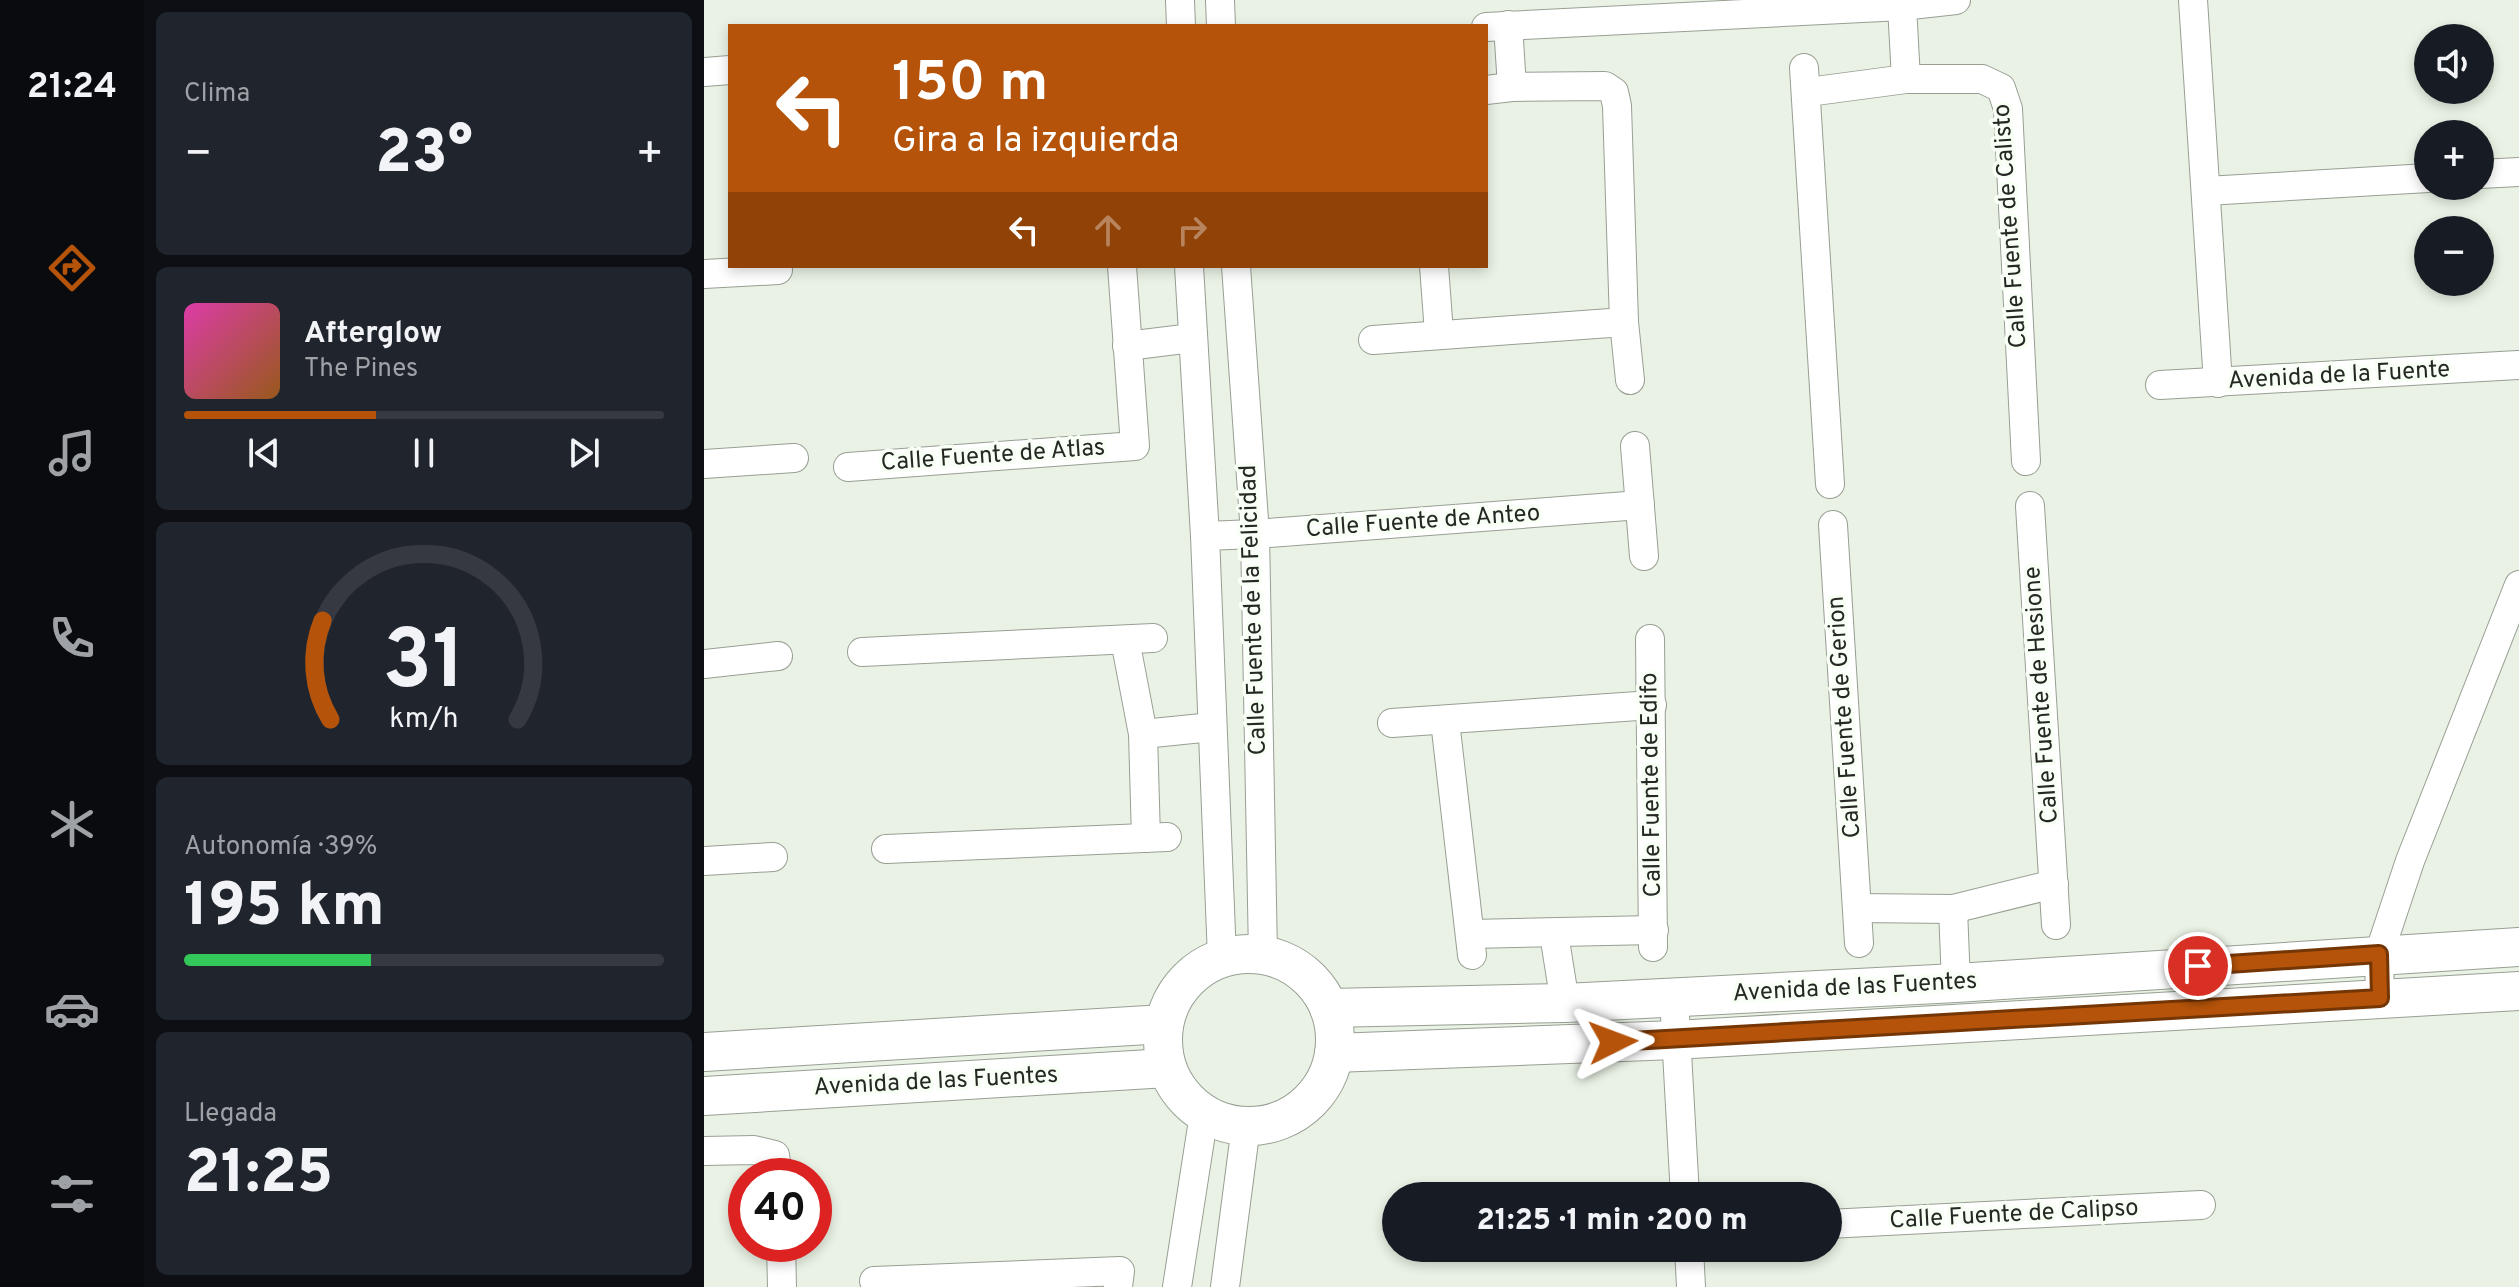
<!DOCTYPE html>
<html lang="es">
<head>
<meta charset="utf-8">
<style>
	body { margin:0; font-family:Overpass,sans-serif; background:#20242c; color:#f1f3f6; height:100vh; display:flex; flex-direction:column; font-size:30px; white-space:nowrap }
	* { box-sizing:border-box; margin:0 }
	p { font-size:26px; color:#9ea1a6 }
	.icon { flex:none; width:44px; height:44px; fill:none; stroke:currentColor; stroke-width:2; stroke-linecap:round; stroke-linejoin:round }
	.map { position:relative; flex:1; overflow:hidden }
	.sheet { display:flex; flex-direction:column; gap:12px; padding:12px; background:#0d0f14; width:560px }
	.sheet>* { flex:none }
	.hud { position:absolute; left:24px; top:24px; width:760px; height:244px; border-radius:0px; box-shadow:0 4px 12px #0003; background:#b45309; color:#fff; overflow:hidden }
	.controls { position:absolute; left:1710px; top:24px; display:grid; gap:16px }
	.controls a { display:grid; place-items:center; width:80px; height:80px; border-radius:50%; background:#171b24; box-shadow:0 4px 12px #0003; font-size:40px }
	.speed { position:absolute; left:24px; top:1158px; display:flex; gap:16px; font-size:40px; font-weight:700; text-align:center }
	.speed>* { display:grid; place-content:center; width:104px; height:104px; border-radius:50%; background:#171b24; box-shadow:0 4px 12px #0003; line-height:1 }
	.speed .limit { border:12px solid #d22; background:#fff; color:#111 }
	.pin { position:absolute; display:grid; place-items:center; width:68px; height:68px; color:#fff; margin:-34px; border:4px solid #fff; border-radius:50%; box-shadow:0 2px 8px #0007 }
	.me { position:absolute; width:88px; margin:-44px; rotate:87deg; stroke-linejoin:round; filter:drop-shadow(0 0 6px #0008) }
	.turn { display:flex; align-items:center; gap:28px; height:168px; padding:0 32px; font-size:36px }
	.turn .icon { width:104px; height:104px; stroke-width:2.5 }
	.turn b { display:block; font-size:56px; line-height:68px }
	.lanes { display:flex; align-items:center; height:76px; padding:0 32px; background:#0003; justify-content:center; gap:40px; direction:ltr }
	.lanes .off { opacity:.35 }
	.big { font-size:60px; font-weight:800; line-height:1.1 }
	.sheet .card { flex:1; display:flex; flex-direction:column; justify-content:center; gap:12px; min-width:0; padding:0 28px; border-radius:12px; background:#20242c }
	.sheet .dial { align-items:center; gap:0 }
	.dial svg { height:208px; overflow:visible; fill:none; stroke:#363941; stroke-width:7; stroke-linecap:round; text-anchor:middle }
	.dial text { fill:#f1f3f6; stroke:none }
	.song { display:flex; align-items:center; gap:24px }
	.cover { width:96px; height:96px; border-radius:12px; background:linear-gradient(135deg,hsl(320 70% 55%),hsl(30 70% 35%)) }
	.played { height:8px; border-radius:4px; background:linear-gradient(90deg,#b45309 40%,#363941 40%) }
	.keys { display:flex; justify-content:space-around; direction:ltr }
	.heat { display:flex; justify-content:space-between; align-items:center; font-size:44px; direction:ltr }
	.charge { height:12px; border-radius:6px; background:linear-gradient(90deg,#34c759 39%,#363941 0) }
	.trip { position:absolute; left:678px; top:1182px; width:460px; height:80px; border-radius:40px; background:#171b24; box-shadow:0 4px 12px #0003; font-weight:800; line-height:80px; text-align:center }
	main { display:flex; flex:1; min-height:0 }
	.tabs { display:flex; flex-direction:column; width:144px; justify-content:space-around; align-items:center; background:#090b0e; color:#9ea1a6 }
	.tabs .icon { width:56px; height:56px }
	.tabs .active { color:#b45309 }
	.tabs b { font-size:36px; color:#f1f3f6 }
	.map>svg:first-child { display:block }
</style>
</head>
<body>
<main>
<nav class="tabs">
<b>21:24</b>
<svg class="icon active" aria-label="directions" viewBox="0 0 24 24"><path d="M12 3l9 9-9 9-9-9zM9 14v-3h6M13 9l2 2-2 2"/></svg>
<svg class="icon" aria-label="music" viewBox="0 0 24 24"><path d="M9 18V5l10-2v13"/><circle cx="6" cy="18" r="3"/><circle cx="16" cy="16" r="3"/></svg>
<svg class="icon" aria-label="phone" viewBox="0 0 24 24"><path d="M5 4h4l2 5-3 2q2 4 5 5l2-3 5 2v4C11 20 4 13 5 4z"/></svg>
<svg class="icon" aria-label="climate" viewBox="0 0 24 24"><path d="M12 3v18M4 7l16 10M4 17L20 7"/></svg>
<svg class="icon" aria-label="car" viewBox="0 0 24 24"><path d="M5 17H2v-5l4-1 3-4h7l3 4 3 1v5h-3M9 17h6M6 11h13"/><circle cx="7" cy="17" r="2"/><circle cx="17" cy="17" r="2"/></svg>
<svg class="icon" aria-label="filters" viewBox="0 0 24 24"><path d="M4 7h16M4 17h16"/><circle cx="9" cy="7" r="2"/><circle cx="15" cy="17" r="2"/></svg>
</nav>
<section class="sheet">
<div class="card"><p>Clima</p>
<div class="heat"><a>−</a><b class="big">23°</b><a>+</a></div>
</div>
<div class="card">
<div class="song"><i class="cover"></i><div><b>Afterglow</b><p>The Pines</p></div></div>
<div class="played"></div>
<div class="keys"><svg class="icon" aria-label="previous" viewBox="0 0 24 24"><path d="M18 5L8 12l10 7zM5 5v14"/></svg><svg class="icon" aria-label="pause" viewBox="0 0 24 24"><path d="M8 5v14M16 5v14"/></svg><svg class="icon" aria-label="next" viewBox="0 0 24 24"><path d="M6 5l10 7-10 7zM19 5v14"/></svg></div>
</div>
<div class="card dial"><svg viewBox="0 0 100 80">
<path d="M14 69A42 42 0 1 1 86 69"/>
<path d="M14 69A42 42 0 0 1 11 31" stroke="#b45309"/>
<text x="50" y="56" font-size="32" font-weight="700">31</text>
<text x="50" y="72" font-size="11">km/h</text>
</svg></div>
<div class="card"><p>Autonomía · 39%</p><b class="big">195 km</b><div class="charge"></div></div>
<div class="card"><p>Llegada</p><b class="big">21:25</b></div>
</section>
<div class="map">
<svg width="1815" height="1287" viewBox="0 0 1815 1287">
	<rect width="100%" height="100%" fill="#eaf2e5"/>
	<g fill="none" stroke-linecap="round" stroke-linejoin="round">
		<defs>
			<g id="street">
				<polyline points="476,0 477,26"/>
				<polyline points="516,0 517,26"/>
				<polyline points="1489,0 1514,383"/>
				<polyline points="1198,6 1202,79"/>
				<polyline points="804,25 808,87"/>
				<polyline points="782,27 1198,6 1252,0"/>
				<polyline points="1100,68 1126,484"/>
				<polyline points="0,72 26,70"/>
				<polyline points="782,90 808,87 901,86 910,92 913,106 920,322 926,380"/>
				<polyline points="1104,92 1202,79 1278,79 1297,88 1304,109 1322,461"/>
				<polyline points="1776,174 1815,172"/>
				<polyline points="1502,191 1724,178"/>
				<polyline points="485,266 501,536 518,958"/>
				<polyline points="532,266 551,534 559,955"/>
				<polyline points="730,266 735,333"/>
				<polyline points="0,274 74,270"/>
				<polyline points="669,340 920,322"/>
				<polyline points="423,346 488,338"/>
				<polyline points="1456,385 1814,365"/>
				<polyline points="931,446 940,556"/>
				<polyline points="0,464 90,458"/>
				<polyline points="144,467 431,446 418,266"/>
				<polyline points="1326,506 1352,925"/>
				<polyline points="1129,525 1155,943"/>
				<polyline points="501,536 551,534 936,505"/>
				<polyline points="946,639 949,947"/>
				<polyline points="421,640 439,734 442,838"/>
				<polyline points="158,652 449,638"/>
				<polyline points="0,664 74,656"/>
				<polyline points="741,721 768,955"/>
				<polyline points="688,723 948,705"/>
				<polyline points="439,734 508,727"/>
				<polyline points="182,849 463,837"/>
				<polyline points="0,861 69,857"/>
				<polyline points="1153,908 1249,909 1350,884"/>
				<polyline points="1249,909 1252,983"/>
				<polyline points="767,934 950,930"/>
				<polyline points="850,934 861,1003"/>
				<polyline points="970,998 981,1196"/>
				<polyline points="1676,998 1675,954 1706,861 1815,585"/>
				<polyline points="0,1151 50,1150 71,1155 74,1176"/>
				<polyline points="1124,1224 1497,1205"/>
				<polyline points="77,1244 78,1287"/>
				<polyline points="985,1248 987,1287"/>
				<polyline points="170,1281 416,1271 414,1287"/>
				<polyline points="473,1287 500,1114"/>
				<polyline points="521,1287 542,1126"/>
			</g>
			<g id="secondary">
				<circle cx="545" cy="1040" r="86"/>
				<polyline points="625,1008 861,1003 1252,983 1815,947"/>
				<polyline points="0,1052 460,1024"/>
				<polyline points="630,1053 971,1040 1815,991"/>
				<polyline points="0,1096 463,1068"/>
			</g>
		</defs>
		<use href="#street" stroke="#979f93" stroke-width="30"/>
		<use href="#secondary" stroke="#979f93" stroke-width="40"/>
		<use href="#street" stroke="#fff" stroke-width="28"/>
		<use href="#secondary" stroke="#fff" stroke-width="38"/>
	</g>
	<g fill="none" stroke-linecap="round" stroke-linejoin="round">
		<defs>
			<polyline id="route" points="909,1042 1676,998 1675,954 1494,966"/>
		</defs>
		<use href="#route" stroke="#753606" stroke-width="20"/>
		<use href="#route" stroke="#b45309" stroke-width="14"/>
	</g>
	<g text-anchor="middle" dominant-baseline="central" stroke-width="7" stroke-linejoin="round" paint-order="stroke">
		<g font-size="24" fill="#252823" stroke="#f8fff4">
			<text transform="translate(1307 226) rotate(-94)">Calle Fuente de Calisto</text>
			<text transform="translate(1635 376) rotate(-3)">Avenida de la Fuente</text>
			<text transform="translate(289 456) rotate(-4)">Calle Fuente de Atlas</text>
			<text transform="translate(719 522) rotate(-4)">Calle Fuente de Anteo</text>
			<text transform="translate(550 610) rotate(-92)">Calle Fuente de la Felicidad</text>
			<text transform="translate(1338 695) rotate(-94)">Calle Fuente de Hesione</text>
			<text transform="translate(1141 717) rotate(-94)">Calle Fuente de Gerion</text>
			<text transform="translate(948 785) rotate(-91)">Calle Fuente de Edifo</text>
			<text transform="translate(1151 988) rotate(-3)">Avenida de las Fuentes</text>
			<text transform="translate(232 1082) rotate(-3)">Avenida de las Fuentes</text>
			<text transform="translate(1310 1215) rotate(-3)">Calle Fuente de Calipso</text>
		</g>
	</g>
</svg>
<div class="controls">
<a><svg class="icon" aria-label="sound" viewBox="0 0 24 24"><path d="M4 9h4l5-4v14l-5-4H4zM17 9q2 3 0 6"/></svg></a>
<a>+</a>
<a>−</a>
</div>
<div class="speed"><div class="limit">40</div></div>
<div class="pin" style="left:1494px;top:966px;background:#d93025"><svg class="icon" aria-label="arrive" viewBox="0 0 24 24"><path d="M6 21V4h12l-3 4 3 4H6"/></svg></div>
<svg class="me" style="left:909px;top:1042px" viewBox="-20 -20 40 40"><path d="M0-17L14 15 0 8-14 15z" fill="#b45309" stroke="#fff" stroke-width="4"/></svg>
<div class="trip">21:25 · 1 min · 200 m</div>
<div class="hud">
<div class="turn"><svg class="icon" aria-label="left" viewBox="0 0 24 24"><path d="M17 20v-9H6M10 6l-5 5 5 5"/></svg><div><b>150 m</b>Gira a la izquierda</div></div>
<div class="lanes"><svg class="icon" aria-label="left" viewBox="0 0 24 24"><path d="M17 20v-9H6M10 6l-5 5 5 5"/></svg><svg class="icon off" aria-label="ahead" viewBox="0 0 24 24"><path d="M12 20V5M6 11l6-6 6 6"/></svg><svg class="icon off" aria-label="right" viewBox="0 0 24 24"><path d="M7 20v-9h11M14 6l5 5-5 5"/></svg></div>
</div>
</div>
</main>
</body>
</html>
